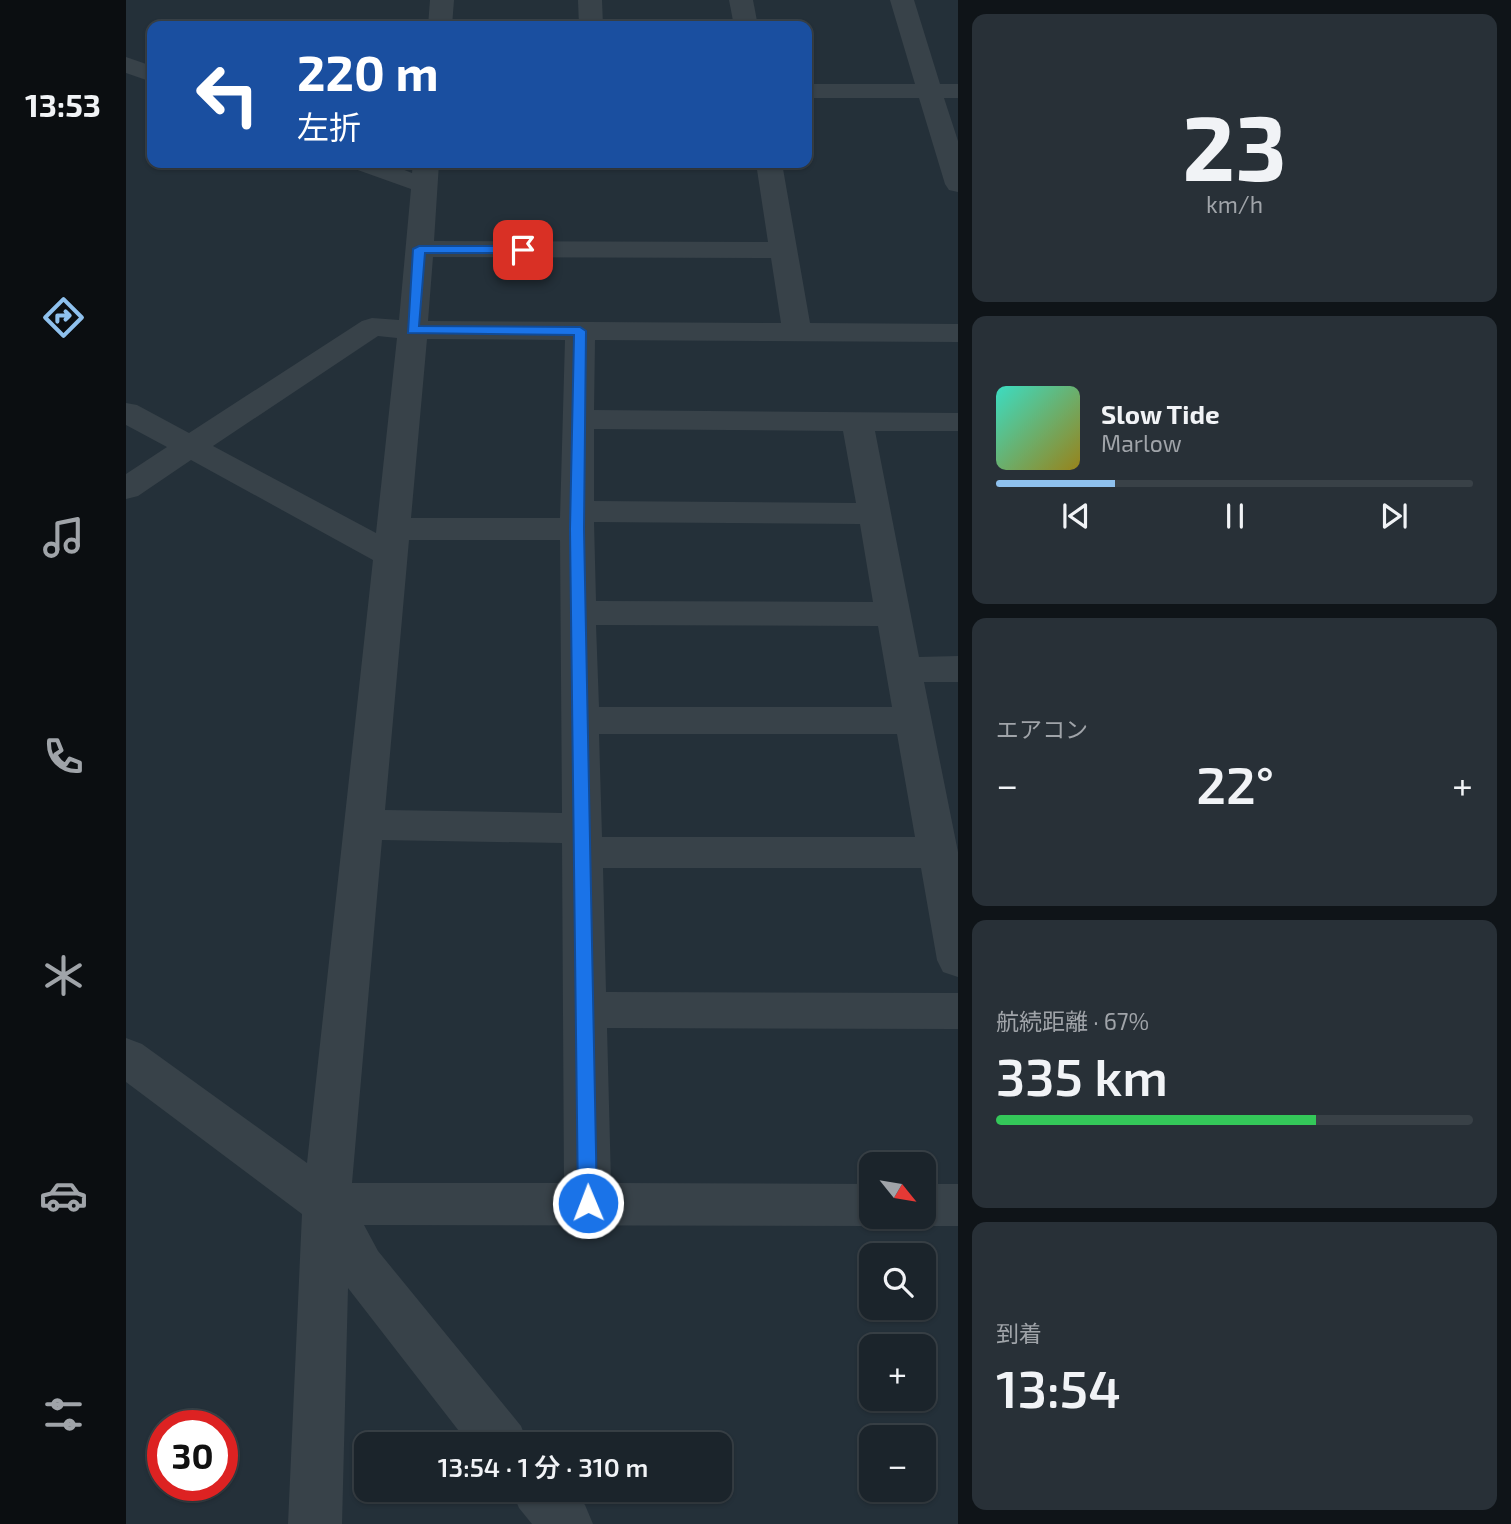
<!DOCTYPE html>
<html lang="ja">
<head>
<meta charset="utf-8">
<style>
	body { margin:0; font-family:"Exo 2","Noto Sans JP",sans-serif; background:#283037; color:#f1f3f6; height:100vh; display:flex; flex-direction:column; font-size:26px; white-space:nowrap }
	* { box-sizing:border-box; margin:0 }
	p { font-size:23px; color:#a0a4a9 }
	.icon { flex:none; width:38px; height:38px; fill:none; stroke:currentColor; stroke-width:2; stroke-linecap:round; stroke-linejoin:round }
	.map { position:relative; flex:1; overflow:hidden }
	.side { display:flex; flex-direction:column; gap:14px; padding:14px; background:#0f1418; width:553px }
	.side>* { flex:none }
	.guide { position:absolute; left:21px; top:21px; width:665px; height:147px; border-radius:14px; box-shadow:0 2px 5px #0004,0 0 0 2px #394147; background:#1a4fa0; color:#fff; overflow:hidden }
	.needle { width:46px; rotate:120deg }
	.tools { position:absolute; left:733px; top:1152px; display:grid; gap:14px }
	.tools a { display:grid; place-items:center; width:77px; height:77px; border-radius:14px; background:#1b242b; box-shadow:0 2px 5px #0004,0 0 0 2px #394147; font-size:35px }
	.speed { position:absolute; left:21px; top:1410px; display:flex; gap:14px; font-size:35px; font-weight:700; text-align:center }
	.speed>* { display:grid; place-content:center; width:91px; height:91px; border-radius:50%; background:#1b242b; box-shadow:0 2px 5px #0004,0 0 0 2px #394147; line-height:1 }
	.speed .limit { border:10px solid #d22; background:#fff; color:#111 }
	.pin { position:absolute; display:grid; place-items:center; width:60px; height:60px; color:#fff; margin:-30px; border-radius:14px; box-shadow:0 4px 10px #0006 }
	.me { position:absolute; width:77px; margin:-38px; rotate:359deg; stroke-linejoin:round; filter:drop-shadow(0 0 5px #0008) }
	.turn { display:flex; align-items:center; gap:24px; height:147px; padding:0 35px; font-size:32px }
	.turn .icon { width:91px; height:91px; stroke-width:2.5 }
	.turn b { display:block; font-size:49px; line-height:60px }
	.big { font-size:52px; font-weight:600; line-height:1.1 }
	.side .widget { flex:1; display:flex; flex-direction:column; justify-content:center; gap:10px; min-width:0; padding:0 24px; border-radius:14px; background:#283037 }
	.side .dial { align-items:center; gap:0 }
	.dial b { font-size:91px; line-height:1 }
	.song { display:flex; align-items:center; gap:21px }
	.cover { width:84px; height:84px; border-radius:10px; background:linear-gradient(135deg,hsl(170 70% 55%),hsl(50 70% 35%)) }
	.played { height:7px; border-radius:4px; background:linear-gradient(90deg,#8fc1ee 25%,#394147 25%) }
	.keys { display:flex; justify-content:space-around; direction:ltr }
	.heat { display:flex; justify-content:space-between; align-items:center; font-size:38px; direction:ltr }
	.charge { height:10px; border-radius:5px; background:linear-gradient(90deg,#34c759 67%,#394147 0) }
	.trip { position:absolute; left:228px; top:1432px; width:378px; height:70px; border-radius:14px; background:#1b242b; box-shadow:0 2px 5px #0004,0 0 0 2px #394147; font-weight:600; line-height:70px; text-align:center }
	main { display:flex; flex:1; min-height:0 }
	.tab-bar { display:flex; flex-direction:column; width:126px; justify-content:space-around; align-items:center; background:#0b0e11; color:#a0a4a9 }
	.tab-bar .icon { width:49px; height:49px }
	.tab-bar .active { color:#8fc1ee }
	.tab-bar b { font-size:32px; color:#f1f3f6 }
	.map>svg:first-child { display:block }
</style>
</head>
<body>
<main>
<nav class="tab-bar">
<b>13:53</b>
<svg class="icon active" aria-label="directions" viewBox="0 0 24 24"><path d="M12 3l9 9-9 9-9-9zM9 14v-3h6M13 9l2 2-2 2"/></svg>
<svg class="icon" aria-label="music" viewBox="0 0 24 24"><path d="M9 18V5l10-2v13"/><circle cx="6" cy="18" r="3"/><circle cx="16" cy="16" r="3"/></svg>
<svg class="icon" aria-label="phone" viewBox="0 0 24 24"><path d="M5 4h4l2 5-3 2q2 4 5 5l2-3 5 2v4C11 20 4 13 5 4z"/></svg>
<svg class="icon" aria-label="climate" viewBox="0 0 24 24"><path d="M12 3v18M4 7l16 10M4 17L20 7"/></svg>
<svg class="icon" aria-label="car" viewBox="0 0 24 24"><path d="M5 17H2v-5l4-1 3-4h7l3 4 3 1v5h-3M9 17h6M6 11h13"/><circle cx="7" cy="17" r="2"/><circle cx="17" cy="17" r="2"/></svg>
<svg class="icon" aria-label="filters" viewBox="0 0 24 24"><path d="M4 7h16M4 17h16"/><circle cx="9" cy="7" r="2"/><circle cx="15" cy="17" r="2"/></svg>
</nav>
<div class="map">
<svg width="832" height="1524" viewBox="0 0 832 1524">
	<rect width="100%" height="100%" fill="#243039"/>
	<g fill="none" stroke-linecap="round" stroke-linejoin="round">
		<g fill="#384249" fill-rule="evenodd">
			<polygon points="304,0 328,0 326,26 302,26"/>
			<polygon points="452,0 476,0 477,26 453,26"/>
			<polygon points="603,0 627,0 632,26 608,26"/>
			<polygon points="764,0 788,0 814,84 832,84 832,98 818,98 832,141 832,192 823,190 819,184 793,98 681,98 681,84 789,84"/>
			<polygon points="0,57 26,66 26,82 0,73"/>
			<path d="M225,163h36l25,10 1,-10h26l-5,78 334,1 -12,-79h26l28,160 148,1v18l-363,-2 -1,70 364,3v18h-83l44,226 39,-1v26h-34l34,170v125l-15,-5 -6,-12 -16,-92h-318l3,124 352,1v36l-351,-1 4,155 261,1v32h19l-2,4 -17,6 -508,-1 14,26 143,175 7,18h-59l-121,-156 -6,236h-54l14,-310 -176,-132v-44l16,6 165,119 66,-603 -182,-100 -53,36 -12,3v-25l41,-27 -41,-22v-22l11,2 52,28 173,-112 10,-3 27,2 12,-131 -56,-20zM307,257l338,1 10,65 -353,-2zM252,336l19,2 -21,195 -163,-87zM301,339l138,1 -5,178h-149zM468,429l249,2 13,72 -262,-2zM468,522l266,2 13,78 -277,-1zM283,540h151l2,273 -177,-3zM470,625l282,1 14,81h-293zM473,734h298l18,103h-313zM256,840l180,3 2,340h-212z"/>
			<polygon points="798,1184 832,1184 832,1226 798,1226 781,1220 779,1216 798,1216"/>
			<polygon points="385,1489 446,1489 459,1505 467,1524 406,1524 393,1508"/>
		</g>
	</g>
	<polygon fill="#1a73e8" stroke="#114b97" stroke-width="2" points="293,246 397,246 403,250 397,253 299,253 293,326 454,327 460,331 458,529 471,1203 469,1209 462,1212 455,1209 452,1203 444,529 448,335 282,333 287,249"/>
</svg>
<div class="tools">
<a><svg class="needle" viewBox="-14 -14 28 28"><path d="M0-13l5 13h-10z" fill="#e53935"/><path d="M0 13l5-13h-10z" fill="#a0a4a9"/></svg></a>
<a><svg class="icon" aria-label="search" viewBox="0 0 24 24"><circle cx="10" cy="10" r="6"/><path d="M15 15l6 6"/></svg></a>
<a>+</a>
<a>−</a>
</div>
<div class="speed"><div class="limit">30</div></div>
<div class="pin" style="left:397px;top:250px;background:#d93025"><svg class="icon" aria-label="arrive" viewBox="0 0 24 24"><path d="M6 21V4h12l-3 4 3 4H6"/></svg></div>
<svg class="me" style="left:462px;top:1203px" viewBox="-20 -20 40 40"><circle r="17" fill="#1a73e8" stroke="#fff" stroke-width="3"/><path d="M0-11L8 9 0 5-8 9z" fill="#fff"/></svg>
<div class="trip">13:54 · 1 分 · 310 m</div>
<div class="guide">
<div class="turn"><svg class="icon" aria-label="left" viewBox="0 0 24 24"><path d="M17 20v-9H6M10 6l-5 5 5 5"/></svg><div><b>220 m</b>左折</div></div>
</div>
</div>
<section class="side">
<div class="widget dial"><b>23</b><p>km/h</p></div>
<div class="widget">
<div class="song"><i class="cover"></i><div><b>Slow Tide</b><p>Marlow</p></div></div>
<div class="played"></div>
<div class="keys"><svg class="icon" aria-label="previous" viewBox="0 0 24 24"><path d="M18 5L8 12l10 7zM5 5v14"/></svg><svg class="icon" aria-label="pause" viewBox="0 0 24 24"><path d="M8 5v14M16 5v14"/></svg><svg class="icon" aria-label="next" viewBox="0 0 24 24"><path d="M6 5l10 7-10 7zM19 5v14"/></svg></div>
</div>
<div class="widget"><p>エアコン</p>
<div class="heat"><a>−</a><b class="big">22°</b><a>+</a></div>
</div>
<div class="widget"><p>航続距離 · 67%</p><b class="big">335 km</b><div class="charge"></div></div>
<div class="widget"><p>到着</p><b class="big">13:54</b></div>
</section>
</main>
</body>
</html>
